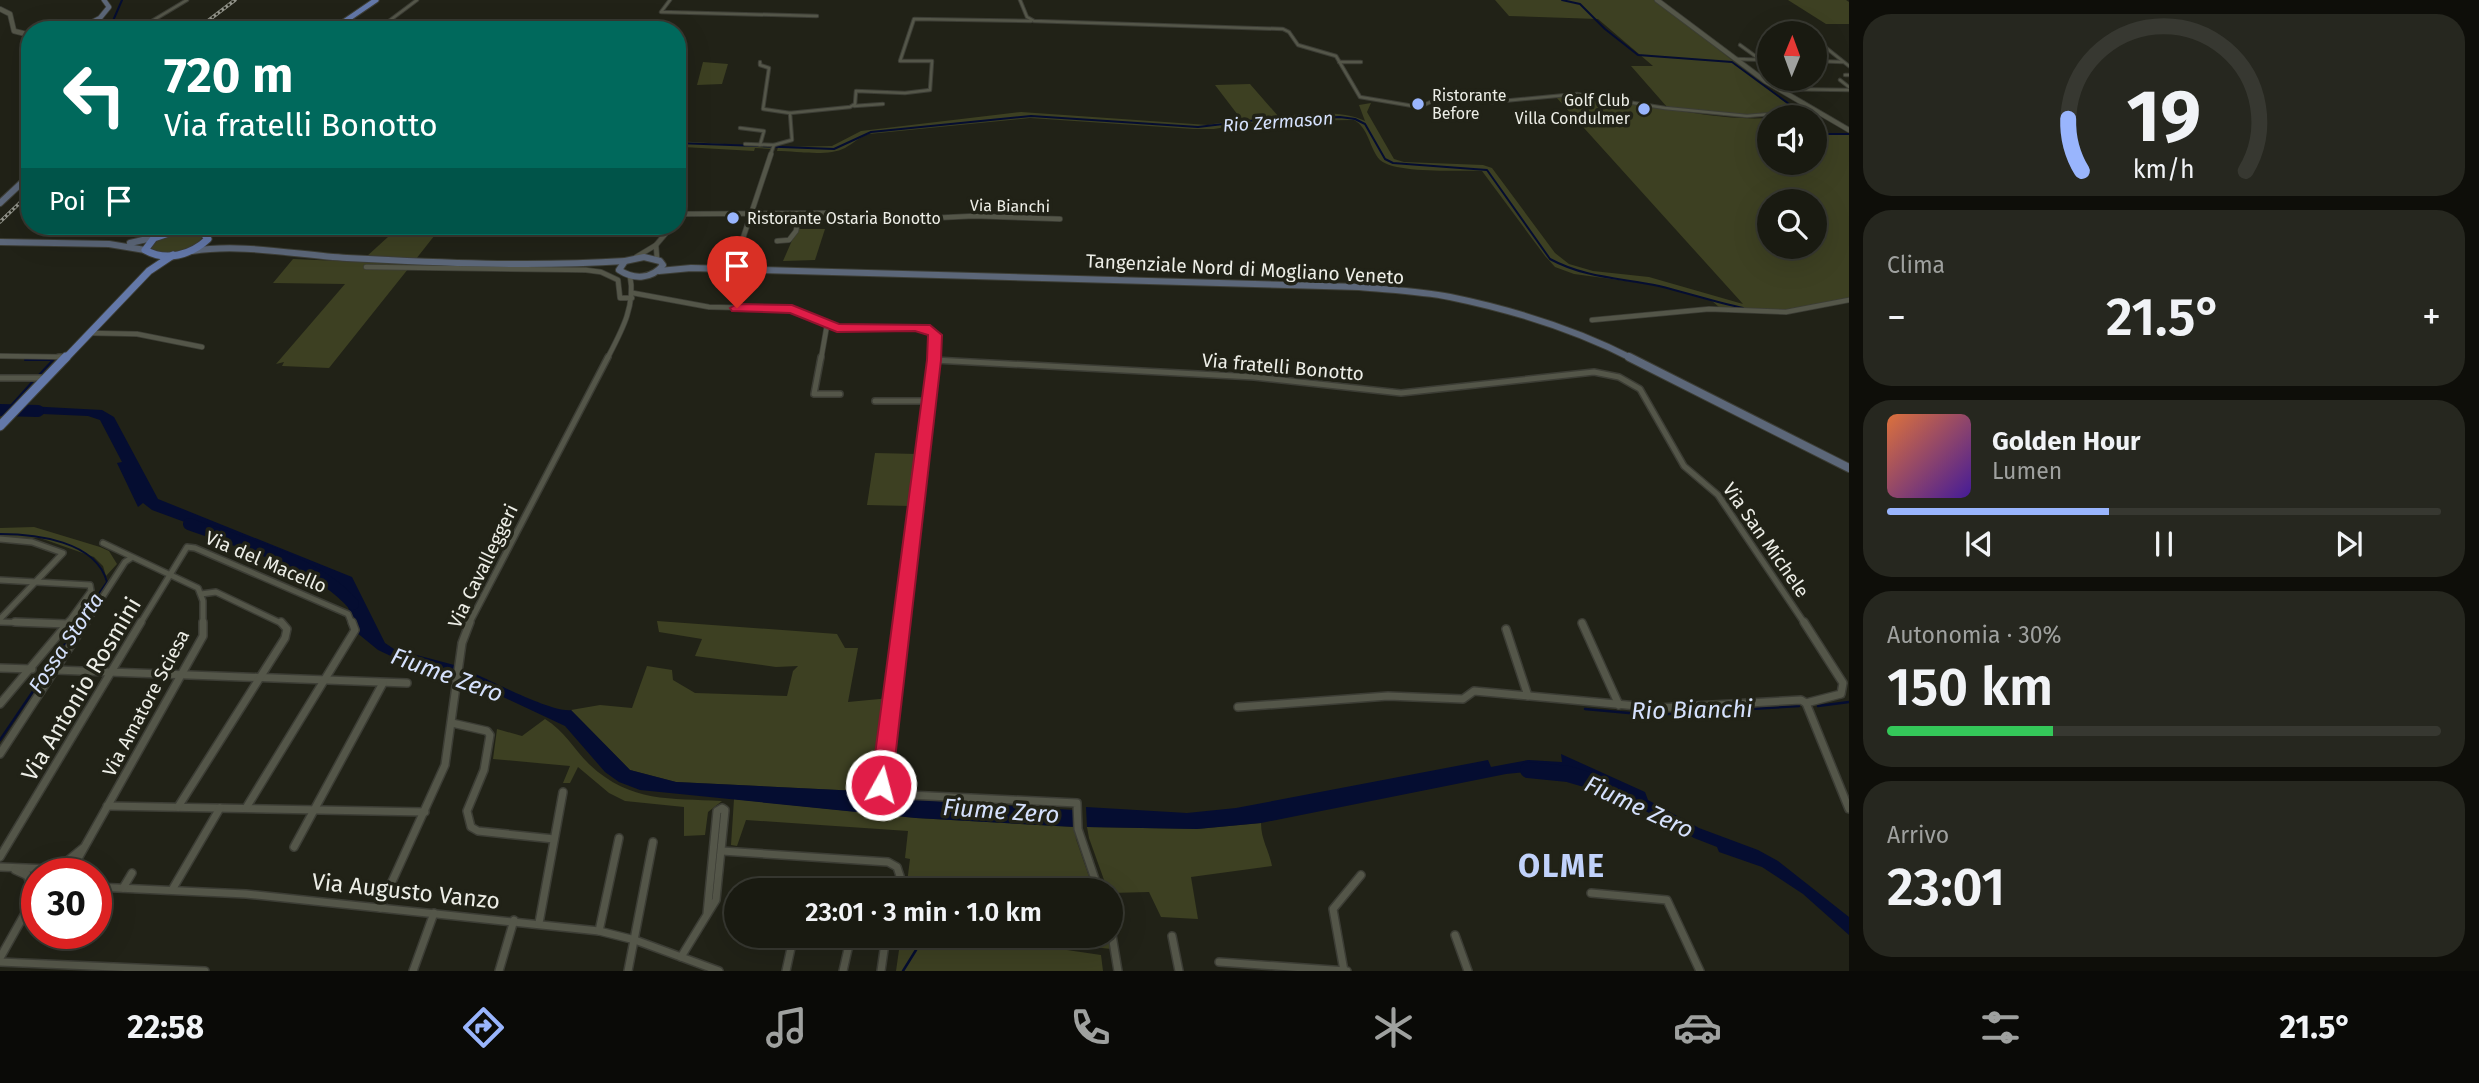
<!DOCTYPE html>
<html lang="it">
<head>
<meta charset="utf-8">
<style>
	body { margin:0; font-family:"Fira Sans",sans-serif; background:#26271f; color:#f1f3f6; height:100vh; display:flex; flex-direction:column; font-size:26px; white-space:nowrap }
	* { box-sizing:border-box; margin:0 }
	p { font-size:23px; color:#9fa19f }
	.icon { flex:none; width:38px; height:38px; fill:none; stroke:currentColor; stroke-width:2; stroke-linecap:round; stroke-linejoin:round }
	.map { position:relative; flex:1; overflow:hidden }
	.drawer { display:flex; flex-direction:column; gap:14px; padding:14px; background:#0e0e09; width:630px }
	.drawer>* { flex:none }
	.banner { position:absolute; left:21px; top:21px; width:665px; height:214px; border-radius:28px; box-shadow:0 7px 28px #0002,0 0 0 2px #373831; background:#00695c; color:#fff; overflow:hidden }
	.needle { width:46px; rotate:1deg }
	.fabs { position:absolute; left:1757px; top:21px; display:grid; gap:14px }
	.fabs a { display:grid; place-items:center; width:70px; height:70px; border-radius:50%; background:#191a11; box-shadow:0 7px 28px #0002,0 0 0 2px #373831; font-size:35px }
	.speed { position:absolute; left:21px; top:858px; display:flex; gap:14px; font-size:35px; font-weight:700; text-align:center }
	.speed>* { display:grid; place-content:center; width:91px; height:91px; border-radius:50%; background:#191a11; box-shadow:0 7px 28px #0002,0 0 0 2px #373831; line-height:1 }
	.speed .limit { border:10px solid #d22; background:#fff; color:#111 }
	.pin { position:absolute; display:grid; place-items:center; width:60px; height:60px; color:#fff; margin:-72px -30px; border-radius:50% 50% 50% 0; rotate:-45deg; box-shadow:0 0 7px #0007 }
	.pin .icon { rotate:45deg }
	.me { position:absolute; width:77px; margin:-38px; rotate:7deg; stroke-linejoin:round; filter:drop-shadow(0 0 5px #0008) }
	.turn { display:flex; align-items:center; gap:24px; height:147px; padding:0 28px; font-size:32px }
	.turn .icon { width:91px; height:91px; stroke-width:2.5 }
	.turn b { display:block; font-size:49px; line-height:60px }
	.then { display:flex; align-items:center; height:66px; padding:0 28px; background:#0003; gap:14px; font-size:26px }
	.big { font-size:52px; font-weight:600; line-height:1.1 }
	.drawer .tile { flex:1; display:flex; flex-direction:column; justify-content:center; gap:10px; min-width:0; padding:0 24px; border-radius:28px; background:#26271f }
	.drawer .dial { align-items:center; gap:0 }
	.dial svg { height:182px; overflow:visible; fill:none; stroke:#373831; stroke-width:7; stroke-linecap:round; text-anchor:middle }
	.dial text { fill:#f1f3f6; stroke:none }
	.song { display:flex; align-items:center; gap:21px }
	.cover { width:84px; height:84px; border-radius:10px; background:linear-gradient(135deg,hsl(20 70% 55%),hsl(260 70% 35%)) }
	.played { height:7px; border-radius:4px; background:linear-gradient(90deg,#99b5fd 40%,#373831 40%) }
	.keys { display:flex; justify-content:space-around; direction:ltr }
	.heat { display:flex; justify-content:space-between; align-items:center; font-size:38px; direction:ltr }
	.charge { height:10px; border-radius:5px; background:linear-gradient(90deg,#34c759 30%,#373831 0) }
	.trip { position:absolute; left:724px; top:878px; width:399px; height:70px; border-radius:35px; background:#191a11; box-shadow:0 7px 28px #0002,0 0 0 2px #373831; font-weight:600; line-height:70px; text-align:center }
	.dock { display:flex; height:112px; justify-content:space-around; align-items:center; background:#0a0a07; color:#9fa19f }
	.dock .icon { width:49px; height:49px }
	.dock .current { color:#99b5fd }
	.dock b { font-size:32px; color:#f1f3f6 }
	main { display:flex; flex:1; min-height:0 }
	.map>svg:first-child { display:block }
</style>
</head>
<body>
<main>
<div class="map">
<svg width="1849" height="971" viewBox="0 0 1849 971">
	<rect width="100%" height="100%" fill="#212217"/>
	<g fill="#3d4022" fill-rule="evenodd">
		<path d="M1495,0h161l133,105c-24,18 -91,5 -122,2l-36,-41h22l-55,-47 -89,-3z"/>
		<polygon points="1788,0 1846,0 1849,2 1849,24 1826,24"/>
		<polygon points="703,62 728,64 722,84 697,85"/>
		<path d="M1250,84l28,32c27,-1 62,-7 87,5l-6,-16 12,-2 -4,9 27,47 10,3 79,3 9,3 63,85 14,11 24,7 56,6 94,27 -187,-207c71,-3 141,25 213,21v45h46v-29h34v165l-65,12 -64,-3 -9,-8 -55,-15 -82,-11 -19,-7 -10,-11 -63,-85c-21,-1 -87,3 -102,-11 -11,-12 -11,-32 -26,-40l-93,1 -47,8h-21l-163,-11 -161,16c-10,3 -15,9 -24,14 -18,9 -48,3 -68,3l1,-4 54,-1 29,-15 160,-19 187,13 33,-6 -26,-34zM1769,201h46v46h-46z"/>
		<polygon points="677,141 772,147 771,149 755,148 754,151 683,147 677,150"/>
		<polygon points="400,226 442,226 416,259 366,257"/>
		<polygon points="797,229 825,229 815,260 783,261"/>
		<path d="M175,232l22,1 5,5c-11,16 -34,17 -51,13l-2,-7z"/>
		<polygon points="293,259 412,264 329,368 282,366 284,362 276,364 345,284 273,283"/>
		<polygon points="875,453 917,454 910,506 867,505"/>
		<polygon points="34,527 100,547 109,551 117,564 106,576 103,566 94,557 40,538 0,537 0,528"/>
		<polygon points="657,621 837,634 845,648 858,648 848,702 890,698 879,792 676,782 630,770 571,710 600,705 632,708 647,666 672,670 673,680 695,693 787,696 793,671 798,666 776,667 695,656 702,639 659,632"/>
		<path d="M545,719c20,12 29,31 45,46 41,38 80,33 132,36l-14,11 -3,23 -21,1v-29l-59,-6 -16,-8 -31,-26 -8,16h-7l7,-17 -77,-7 4,-30 25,7z"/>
		<polygon points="734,799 916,818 1075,827 1076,839 1094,891 906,891 910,859 905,858 908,831 746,820 737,846 731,845"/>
		<path d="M1261,823c0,17 8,27 11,43l-81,11 7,42 -37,-2 -12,-25 -38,1 -3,-2 -19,-53 -2,-11 110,2z"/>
		<polygon points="901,936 971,936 1101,955 1103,971 896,971"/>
		<polygon points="995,936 1108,936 1111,949"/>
	</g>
	<g fill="#050d31">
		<polygon points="27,406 102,410 114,417 158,499 352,577 385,643 394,649 458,666 456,677 395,658 378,650 356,632 341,585 239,542 152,510 143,503 138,507 117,463 122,462 100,420 88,416 20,413"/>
		<path d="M469,671c21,9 83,42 102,39l59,60 46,12 203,10 10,6 185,12 1,17 -159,-9 -276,-28 -21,-8 -14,-10 -40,-46 -98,-46z"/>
		<polygon points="1561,754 1645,792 1648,800 1699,828 1758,850 1778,861 1849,917 1849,935 1803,894 1762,867 1719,852 1717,847 1694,838 1604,788 1564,771 1544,770 1506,774 1261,823 1197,829 1087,827 1086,807 1187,813 1236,808 1488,760 1491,767 1528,760 1562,762"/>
	</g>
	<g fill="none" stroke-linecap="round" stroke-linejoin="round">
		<g stroke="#050d31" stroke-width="2">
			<polyline points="1562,0 1580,4 1605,29 1638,55 1732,62 1789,104 1790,107 1783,111 1791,117"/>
			<polyline points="109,30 122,0"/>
			<polyline points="1815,134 1849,134"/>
			<path d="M677,143l157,6 37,-17 160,-16 167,11 59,-7 83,-3 15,2 10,5 20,35 8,4 94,7 63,89c35,19 71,19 109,27 28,7 56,16 84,22"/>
			<polyline points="25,360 53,360 38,376"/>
			<polyline points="7,410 34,380"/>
			<path d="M0,534c36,0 96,7 107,48l-29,42"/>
		</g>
		<g stroke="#050d31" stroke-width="2.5">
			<polyline points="1818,706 1849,702"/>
			<polyline points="1585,709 1651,715 1799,706"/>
			<polyline points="0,740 80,622"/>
			<polyline points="903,971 916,950"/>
		</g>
		<g stroke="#050d31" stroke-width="12">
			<polyline points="0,410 38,411"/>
			<path d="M189,524c52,19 127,37 164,80"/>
		</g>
		<polyline stroke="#050d31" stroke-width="16" points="1528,770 1568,774 1592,781"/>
		<defs>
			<g id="minor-far3">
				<polyline points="670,0 661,12 817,16"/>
				<polyline points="1020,0 1027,17 1034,21 1283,29 1289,32 1298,45 1336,56 1360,97 1419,107 1440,98 1492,102 1577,94 1665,108 1747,116 1783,113 1804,103"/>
				<polyline points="137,30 187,0"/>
				<polyline points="169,30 178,24"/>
				<polyline points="377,30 417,0"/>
				<polyline points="1740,45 1769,66"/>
				<polyline points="1825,47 1849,66"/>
				<polyline points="1735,59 1769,60"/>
				<polyline points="1815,61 1843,62"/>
				<polyline points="760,62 760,65 769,68 763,109 790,113"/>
				<polyline points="1339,62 1361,62"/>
				<polyline points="1845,75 1849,75"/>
				<polyline points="1786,79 1800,89"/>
				<polyline points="1840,80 1849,87"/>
				<polyline points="1779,89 1849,90"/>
				<polyline points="854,106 883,104"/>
				<polyline points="740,128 764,131 760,145"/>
				<polyline points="745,144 774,145"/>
				<polyline points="770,156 774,145 792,140 790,113 850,107 855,104 856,91 905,93 930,90 932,61 900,61 914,19 1031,21"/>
			</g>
			<g id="minor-far2">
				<polyline points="677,214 828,213 871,221 974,216 1060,219"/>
				<polyline points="777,241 789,240 796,231 799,214"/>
				<polyline points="656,245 672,226"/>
				<polyline points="636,257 656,245 657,259"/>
				<polyline points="736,259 771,154"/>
				<polyline points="366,267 586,270 601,272 618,280 620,298 632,298"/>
				<polyline points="633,293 709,307 792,309 837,328 930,329 935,335 934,359"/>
				<polyline points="1592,320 1709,309 1786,312 1849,300"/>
				<polyline points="90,333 137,334 202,347"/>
				<polyline points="0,356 66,357"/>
				<path d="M607,359c14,-27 29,-53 23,-83"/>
				<polyline points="821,359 827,325"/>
			</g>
			<g id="minor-far1">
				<polyline points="59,357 66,357"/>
				<polyline points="821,357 814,394 840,394"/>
				<polyline points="934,357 934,360 1254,377 1401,393 1594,372 1619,377 1640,389 1684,466 1718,495 1805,624"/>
				<polyline points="0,378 46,378"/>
				<polyline points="875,401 928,401"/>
				<polyline points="0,539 32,542 63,553 0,619"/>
				<polyline points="103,543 198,588 203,601 203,624"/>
				<polyline points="0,580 90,585 91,591 67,624"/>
				<polyline points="201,594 216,592 283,624"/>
				<polyline points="0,622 67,624"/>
				<polyline points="85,624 125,562 131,558"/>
				<polyline points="140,624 187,547 195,548 348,614 352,624"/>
				<polyline points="469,624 608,357"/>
				<polyline points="901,624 934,360"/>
			</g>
			<g id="minor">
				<polyline points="15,622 67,624"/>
				<polyline points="901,622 881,785 887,794 1077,803 1078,829 1099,891"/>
				<polyline points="1804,622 1843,683 1841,694 1806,703 1849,809"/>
				<polyline points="1582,623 1619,705"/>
				<polyline points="1506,629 1528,696"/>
				<polyline points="0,668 32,669"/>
				<polyline points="55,670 407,683"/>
				<polyline points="0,704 69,622"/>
				<polyline points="1238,707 1388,696 1463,699 1474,691 1659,708 1801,700 1806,703"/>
				<polyline points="452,723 487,731 490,735 484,770 467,811 471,827 478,831 554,839"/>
				<polyline points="0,754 86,622"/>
				<polyline points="107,806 425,812"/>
				<polyline points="178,807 285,638 287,629 281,622"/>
				<polyline points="246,808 355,630 352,622"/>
				<polyline points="294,847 383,683"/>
				<polyline points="722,851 888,862 897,867 900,876 893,891"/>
				<polyline points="0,857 141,622"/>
				<polyline points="61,866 83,848"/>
				<polyline points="0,867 51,869"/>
				<polyline points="15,870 37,880"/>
				<polyline points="71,871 203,636 203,622"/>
				<polyline points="46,873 56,867 68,867 70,873"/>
				<polyline points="27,874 34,898"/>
				<polyline points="96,887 246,894 599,931 635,940 719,971"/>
				<polyline points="123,888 132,873"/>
				<polyline points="172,890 220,808"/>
				<polyline points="1591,893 1667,900 1700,971"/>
				<polyline points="380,908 445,765 462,643 470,622"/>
				<polyline points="539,923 563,792"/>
				<polyline points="1111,929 1118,971"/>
				<polyline points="599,931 619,838"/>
				<polyline points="1455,935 1468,971"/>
				<polyline points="1172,936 1179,971"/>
				<polyline points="681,957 716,900 725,810 722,808 717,811 707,914"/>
				<polyline points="0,958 37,892"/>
				<polyline points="0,962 205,971"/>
				<polyline points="1219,962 1347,971"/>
				<polyline points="413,971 434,913"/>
				<polyline points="499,971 514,920"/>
				<polyline points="628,971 653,842"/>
				<polyline points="786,971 791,948"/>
				<polyline points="843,971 851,936"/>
				<polyline points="881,971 886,936"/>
				<polyline points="1344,971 1333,909 1361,875"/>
			</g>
			<g id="tertiary">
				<polyline points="1657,0 1765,81 1849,130"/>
				<polyline points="0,9 10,14 14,31 30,35"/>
			</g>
			<polyline id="secondary-far2" points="79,29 100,18 109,7 104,0"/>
			<g id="secondary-far1">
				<polyline points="0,203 30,175"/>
				<polyline points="0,242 109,244 145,250"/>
				<polyline points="130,243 156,237"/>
				<path d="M192,251c51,-8 104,4 155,7 93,5 185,9 278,3"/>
				<path d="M644,257l16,4 3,4c-11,14 -29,15 -44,5l6,-9z"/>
				<path d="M659,271l32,-3 668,19c30,3 61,4 91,10 63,13 125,32 183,62"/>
			</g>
			<polyline id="secondary" points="1629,357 1849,468"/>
			<polyline id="primary-far2" points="332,30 376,0"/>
			<g id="primary-far1">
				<path d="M178,230l24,1 6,8c-17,16 -42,23 -63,11l9,-12z"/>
				<polyline points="65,359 149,271 173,255"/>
			</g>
			<polyline id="primary" points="0,426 66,357"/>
		</defs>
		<use href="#minor-far3" stroke="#3c3d35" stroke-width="4.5"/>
		<use href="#minor-far2" stroke="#3c3d35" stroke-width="6"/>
		<use href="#minor-far1" stroke="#3c3d35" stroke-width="8"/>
		<use href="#minor" stroke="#3c3d35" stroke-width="10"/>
		<use href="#tertiary" stroke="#3c3d35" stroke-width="6"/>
		<use href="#secondary-far2" stroke="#3c3d35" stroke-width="6"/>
		<use href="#secondary-far1" stroke="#3c3d35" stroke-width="8"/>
		<use href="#secondary" stroke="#3c3d35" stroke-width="10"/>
		<use href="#primary-far2" stroke="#3c3d35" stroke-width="7"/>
		<use href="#primary-far1" stroke="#3c3d35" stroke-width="9"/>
		<use href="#primary" stroke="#3c3d35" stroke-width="11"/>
		<use href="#minor-far3" stroke="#545649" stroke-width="2.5"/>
		<use href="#minor-far2" stroke="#545649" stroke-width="4.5"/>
		<use href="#minor-far1" stroke="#545649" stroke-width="5"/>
		<use href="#minor" stroke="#545649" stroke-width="7"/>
		<use href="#tertiary" stroke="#545649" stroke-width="4.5"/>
		<use href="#secondary-far2" stroke="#5c6779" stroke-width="4.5"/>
		<use href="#secondary-far1" stroke="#5c6779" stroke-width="6"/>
		<use href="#secondary" stroke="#5c6779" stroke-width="8"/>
		<use href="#primary-far2" stroke="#6378a9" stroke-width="5"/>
		<use href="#primary-far1" stroke="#6378a9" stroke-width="7"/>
		<use href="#primary" stroke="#6378a9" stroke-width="9"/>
		<defs>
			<g id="rail">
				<polyline points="196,30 235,0"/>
				<polyline points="0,222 30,193"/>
			</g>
		</defs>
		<use href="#rail" stroke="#94958c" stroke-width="3.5"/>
		<use href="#rail" stroke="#212217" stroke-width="2" stroke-dasharray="2.5" stroke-linecap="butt"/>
	</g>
	<polygon fill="#e11d48" stroke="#92132f" stroke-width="2" points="737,304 792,305 839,324 930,325 942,335 941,360 892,785 888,791 881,793 874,791 871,785 927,360 928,335 915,331 837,332 790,313 732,311 730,308"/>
	<g fill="#99b5fd" stroke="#212217" stroke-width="2.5">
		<circle cx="1418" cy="104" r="7"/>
		<circle cx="1644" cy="109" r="7"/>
		<circle cx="733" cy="218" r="7"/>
	</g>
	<g text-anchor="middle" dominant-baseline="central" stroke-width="7" stroke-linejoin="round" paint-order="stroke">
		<g font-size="16" fill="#edeee7" stroke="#212217" text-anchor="start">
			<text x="1432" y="95">Ristorante<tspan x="1432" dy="18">Before</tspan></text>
			<text x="1630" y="100" text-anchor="end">Golf Club<tspan x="1630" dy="18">Villa Condulmer</tspan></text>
			<text x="747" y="218">Ristorante Ostaria Bonotto</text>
		</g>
		<g font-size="16" fill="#edeee7" stroke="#212217">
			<text transform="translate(1010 206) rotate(1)">Via Bianchi</text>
		</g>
		<g font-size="18" font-style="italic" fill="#d5e1fd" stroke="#212217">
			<text transform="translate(1278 122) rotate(-4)">Rio Zermason</text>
		</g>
		<g font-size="19" fill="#edeee7" stroke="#212217">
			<text transform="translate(1245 269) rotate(3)">Tangenziale Nord di Mogliano Veneto</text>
			<text transform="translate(1283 367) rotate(5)">Via fratelli Bonotto</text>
			<text transform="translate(1766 540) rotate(55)">Via San Michele</text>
			<text transform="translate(266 562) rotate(23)">Via del Macello</text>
			<text transform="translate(483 566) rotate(-64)">Via Cavalleggeri</text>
			<text transform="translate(146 703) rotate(-62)">Via Amatore Sciesa</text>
		</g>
		<g font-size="21" font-style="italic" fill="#d5e1fd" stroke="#212217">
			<text transform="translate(66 643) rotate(-56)">Fossa Storta</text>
		</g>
		<g font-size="23" fill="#edeee7" stroke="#212217">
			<text transform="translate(81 689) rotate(-59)">Via Antonio Rosmini</text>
			<text transform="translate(406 891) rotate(6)">Via Augusto Vanzo</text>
		</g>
		<g font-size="24" font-style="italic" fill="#d5e1fd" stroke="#212217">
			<text transform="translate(447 675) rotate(20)">Fiume Zero</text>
			<text transform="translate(1692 710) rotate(-1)">Rio Bianchi</text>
			<text transform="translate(1639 807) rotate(25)">Fiume Zero</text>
			<text transform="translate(1001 811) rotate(4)">Fiume Zero</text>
		</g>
		<g font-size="32" font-weight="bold" letter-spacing="2" fill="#c1d2fb" stroke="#212217">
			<text x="1562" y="866">OLME</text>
		</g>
	</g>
</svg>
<div class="fabs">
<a><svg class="needle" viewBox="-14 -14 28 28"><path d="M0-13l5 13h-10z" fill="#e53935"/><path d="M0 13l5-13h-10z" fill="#9fa19f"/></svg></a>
<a><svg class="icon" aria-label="sound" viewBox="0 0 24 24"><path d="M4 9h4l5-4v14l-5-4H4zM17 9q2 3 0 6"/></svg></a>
<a><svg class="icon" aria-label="search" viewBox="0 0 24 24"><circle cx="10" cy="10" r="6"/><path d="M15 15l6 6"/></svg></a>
</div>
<div class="speed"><div class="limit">30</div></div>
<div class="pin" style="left:737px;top:308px;background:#d93025"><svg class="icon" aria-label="arrive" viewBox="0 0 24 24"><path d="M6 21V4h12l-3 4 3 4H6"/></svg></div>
<svg class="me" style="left:881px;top:785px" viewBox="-20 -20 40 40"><circle r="17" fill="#e11d48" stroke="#fff" stroke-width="3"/><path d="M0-11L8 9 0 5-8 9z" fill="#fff"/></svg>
<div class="trip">23:01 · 3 min · 1.0 km</div>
<div class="banner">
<div class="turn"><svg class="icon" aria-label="left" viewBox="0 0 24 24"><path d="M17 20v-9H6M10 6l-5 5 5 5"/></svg><div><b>720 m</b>Via fratelli Bonotto</div></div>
<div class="then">Poi<svg class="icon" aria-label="arrive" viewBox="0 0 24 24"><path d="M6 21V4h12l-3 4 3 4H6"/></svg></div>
</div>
</div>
<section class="drawer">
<div class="tile dial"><svg viewBox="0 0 100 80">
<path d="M14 69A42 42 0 1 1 86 69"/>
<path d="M14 69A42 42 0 0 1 8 46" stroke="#99b5fd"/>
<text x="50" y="56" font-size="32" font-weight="700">19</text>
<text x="50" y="72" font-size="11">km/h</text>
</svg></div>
<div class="tile"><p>Clima</p>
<div class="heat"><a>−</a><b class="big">21.5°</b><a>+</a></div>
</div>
<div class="tile">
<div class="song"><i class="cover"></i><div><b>Golden Hour</b><p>Lumen</p></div></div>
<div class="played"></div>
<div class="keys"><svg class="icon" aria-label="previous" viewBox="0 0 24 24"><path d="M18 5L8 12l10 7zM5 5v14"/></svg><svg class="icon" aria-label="pause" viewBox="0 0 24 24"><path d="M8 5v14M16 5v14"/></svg><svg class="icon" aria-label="next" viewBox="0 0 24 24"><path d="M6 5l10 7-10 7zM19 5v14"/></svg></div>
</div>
<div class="tile"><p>Autonomia · 30%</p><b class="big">150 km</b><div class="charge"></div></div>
<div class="tile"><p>Arrivo</p><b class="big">23:01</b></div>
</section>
</main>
<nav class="dock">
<b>22:58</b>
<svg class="icon current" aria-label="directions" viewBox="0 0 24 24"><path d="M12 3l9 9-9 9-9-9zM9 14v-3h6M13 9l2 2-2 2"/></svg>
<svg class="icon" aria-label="music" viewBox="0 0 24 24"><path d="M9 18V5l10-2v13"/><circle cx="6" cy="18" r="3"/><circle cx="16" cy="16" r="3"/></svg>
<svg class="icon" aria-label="phone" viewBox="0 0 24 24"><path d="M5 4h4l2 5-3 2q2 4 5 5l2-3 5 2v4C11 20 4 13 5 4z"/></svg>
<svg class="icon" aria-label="climate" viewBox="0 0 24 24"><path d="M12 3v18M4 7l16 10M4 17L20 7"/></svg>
<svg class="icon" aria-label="car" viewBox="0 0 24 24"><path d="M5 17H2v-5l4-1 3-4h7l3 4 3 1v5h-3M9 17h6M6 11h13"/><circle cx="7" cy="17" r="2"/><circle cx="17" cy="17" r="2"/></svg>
<svg class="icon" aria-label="filters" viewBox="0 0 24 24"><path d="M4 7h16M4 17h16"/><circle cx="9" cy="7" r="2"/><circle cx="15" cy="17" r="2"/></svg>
<b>21.5°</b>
</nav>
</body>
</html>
